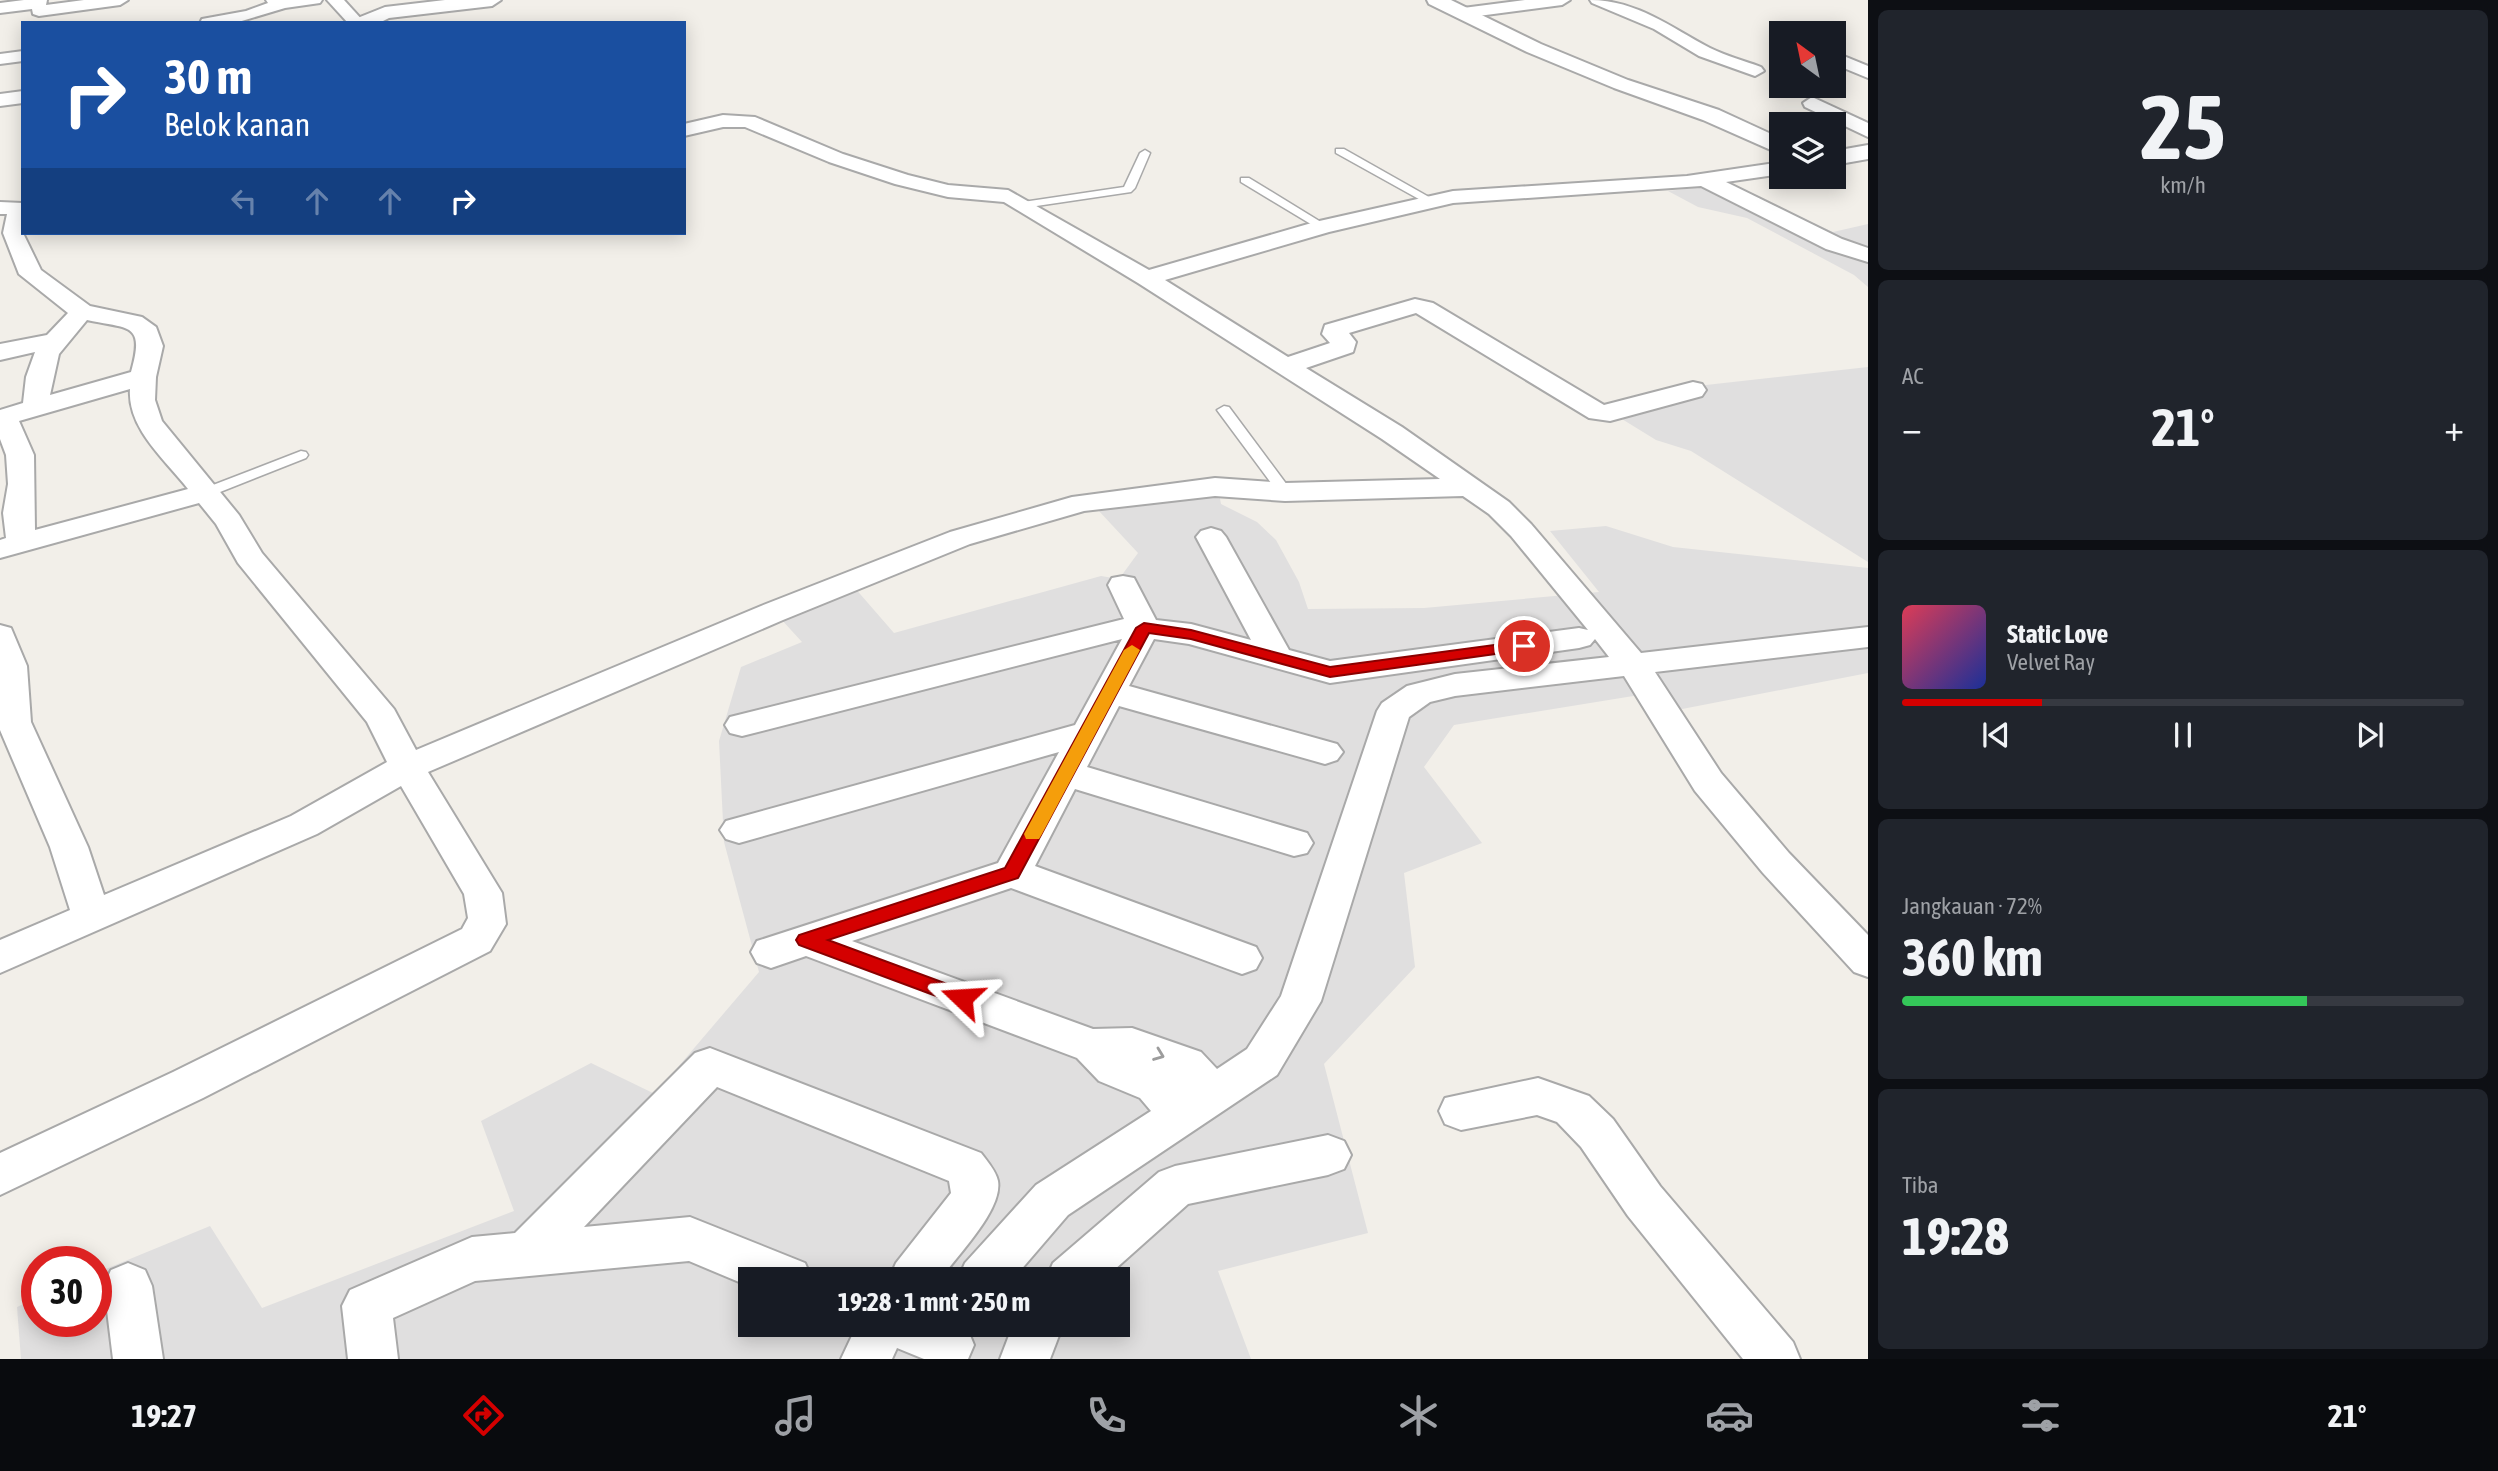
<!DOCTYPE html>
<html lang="id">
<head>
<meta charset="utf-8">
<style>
	body { margin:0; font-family:"Asap Condensed",sans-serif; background:#20242c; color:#f1f3f6; height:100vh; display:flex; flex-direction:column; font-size:26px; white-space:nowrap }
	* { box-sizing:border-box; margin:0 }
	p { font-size:23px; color:#9ea1a6 }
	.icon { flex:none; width:38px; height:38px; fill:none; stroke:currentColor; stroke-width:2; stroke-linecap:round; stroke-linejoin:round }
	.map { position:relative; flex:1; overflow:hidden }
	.drawer { display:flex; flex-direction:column; gap:10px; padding:10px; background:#0d0f14; width:630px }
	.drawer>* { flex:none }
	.guide { position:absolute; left:21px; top:21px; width:665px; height:214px; border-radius:0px; box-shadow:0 4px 18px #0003; background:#1a4fa0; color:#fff; overflow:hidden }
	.needle { width:46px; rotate:327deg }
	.controls { position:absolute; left:1769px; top:21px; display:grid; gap:14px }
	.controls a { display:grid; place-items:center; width:77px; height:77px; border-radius:0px; background:#171b24; box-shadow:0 4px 18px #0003; font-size:35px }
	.speed { position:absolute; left:21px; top:1246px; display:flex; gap:14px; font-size:35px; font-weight:700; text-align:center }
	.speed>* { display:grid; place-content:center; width:91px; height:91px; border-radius:50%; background:#171b24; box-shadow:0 4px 18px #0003; line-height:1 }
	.speed .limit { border:10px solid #d22; background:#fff; color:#111 }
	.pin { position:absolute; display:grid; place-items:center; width:60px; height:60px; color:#fff; margin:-30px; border:4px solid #fff; border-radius:50%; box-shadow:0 2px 7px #0007 }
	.me { position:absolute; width:77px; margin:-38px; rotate:290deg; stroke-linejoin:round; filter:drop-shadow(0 0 5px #0008) }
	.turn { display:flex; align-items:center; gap:24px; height:147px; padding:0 28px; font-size:32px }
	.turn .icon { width:91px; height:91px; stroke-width:2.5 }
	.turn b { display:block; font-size:49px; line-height:60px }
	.lanes { display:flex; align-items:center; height:66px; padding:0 28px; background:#0003; justify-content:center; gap:35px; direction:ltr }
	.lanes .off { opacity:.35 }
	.big { font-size:52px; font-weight:700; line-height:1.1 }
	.drawer .tile { flex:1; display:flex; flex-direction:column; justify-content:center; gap:10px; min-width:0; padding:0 24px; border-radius:10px; background:#20242c }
	.drawer .dial { align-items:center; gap:0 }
	.dial b { font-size:91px; line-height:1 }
	.song { display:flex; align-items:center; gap:21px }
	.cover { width:84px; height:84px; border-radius:10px; background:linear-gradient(135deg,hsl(350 70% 55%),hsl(230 70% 35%)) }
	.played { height:7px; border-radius:4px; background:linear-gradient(90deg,#d40000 25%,#363941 25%) }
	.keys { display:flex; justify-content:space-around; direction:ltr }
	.heat { display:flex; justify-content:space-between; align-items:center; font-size:38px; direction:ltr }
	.charge { height:10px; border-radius:5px; background:linear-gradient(90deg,#34c759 72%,#363941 0) }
	.trip { position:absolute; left:738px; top:1267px; width:392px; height:70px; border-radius:0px; background:#171b24; box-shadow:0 4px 18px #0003; font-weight:700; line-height:70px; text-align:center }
	.tabs { display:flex; height:112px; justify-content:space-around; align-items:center; background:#090b0e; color:#9ea1a6 }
	.tabs .icon { width:49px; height:49px }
	.tabs .current { color:#d40000 }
	.tabs b { font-size:32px; color:#f1f3f6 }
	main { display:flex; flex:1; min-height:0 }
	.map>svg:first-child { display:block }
</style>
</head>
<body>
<main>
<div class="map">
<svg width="1868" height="1359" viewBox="0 0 1868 1359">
	<rect width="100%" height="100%" fill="#f2efe9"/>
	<g fill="#e0dfdf" fill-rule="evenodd">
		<polygon points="1728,184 1833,232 1868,224 1868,287 1854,275 1747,218 1698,207 1668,191"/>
		<polygon points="1868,367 1868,562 1691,451 1656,440 1617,416 1706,385"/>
		<path d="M1219,493l2,11 36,18 19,18 23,42 9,27 116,-1 175,-16 -49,-61 56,-5 67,21 195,21v105l-191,37 -13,-19 -210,34 -30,42 58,76 -78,30 11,94 -91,97 44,169 -150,38 33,88h-1230l-4,-52 20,-9v23h59v-48l114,-47 52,82 252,-97 -33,-90 110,-58 64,31 104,-122 -35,-130 -5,-101 22,-74 61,-25 -22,-24 74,-31 40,46 207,-57 18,3 19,-26 -40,-43zM751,1279h367v46h-367z"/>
	</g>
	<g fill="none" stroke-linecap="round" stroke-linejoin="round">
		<defs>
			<g id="service">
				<polygon points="1336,149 1344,149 1436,201 1426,203 1336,153"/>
				<polygon points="1145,150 1150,153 1135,188 1131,192 1023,208 1017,205 1023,202 1124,187 1140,153"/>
				<polygon points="1241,178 1249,178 1329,227 1319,229 1241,182"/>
				<polygon points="1224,406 1229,407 1290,489 1293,492 1290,495 1280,495 1217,410"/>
				<polygon points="301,451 306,452 308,455 306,458 210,496 205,498 197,493 200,490"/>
			</g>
			<g id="minor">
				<polygon points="24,0 47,0 46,5 84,0 128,0 120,5 39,16 33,14 32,9 0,13 0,3"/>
				<polygon points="266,0 322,0 320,3 285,8 235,23 200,23 202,19 246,11 268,3"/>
				<polygon points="327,0 344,0 365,23 348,23"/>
				<polygon points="1525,0 1570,0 1562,5 1463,18 1455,13 1463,8"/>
				<path d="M1590,0c47,0 80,27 120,48 16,8 35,13 51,19l3,4 -9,5 -56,-20 -45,-27 -62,-26z"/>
				<polygon points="23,51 23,61 0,64 0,54"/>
				<polygon points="1834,52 1868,66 1868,78 1834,64"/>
				<polygon points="1812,97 1868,123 1868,137 1805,107 1803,103"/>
				<path d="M723,115l32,2 88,37 65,21 40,10 60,5 141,80 166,-48 138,-31 234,-15 95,-14v12l-56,8 116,57 26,9v14l-42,-13 -125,-63 -248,17 -124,29 -164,48 123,77 42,-14 -8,-9 3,-9 90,-26 18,4 171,102 89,-23 9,2 4,6 -4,6 -92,25 -21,-3 -173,-105 -67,20 7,9 -3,10 -47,16 96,59 107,75 22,22 110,129 227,-26v20l-213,25 66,101 68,80 79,82v42l-14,-5 -91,-99 -68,-82 -71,-115 -169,20 -25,6 -21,15 -88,284 -44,74 -209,140 -55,64h-55l7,-16 71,-78 115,-74 -11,-13 -41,-17 -22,-23 -271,-102 -35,12 -14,-5 -6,-11 6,-11 241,-78 61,-111 -320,91 -13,-4 -6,-9 6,-9 349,-96 47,-86 -380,97 -12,-3 -5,-8 5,-8 394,-98 -16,-34 4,-7 11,-2 11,2 22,42 35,4 60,16 -55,-103 5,-6 10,-3 10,3 5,6 63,113 41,11 249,-33 9,2 -77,-94 -22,-22 -26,-18 -178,5 -70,-5 -131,15 -114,33 -187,76 -355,152 74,121 4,31 -16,27 -287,147 -203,97v-42l173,-81 289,-143 6,-11 -4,-24 -63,-108 -84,48 -317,139v-33l70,-30 -20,-63 -50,-117v-105l11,3 16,38 4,56 57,125 16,48 187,-79 96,-54 -20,-40 -129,-159 -22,-39 -17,-21 -199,55v-18l6,-2 -3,-25 5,-29 -2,-29 -6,-16v-29l23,-7 3,-26 9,-25 -35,8v-16l47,-9 21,-22 -49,-39 -16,-41 4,-19h-7v-12l23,1v30l18,37 49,36 52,11 14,10 7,19 -7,31 -1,23 7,21 77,94 23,38 132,156 22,41 345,-144 189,-74 122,-35 143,-19 70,5 155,-4 -58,-40 -244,-156 -134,-81 -56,-5 -53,-13 -66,-22 -84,-35h-22l-39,9v-12zM87,320c43,9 58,3 44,52l-81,23 9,-41zM130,389c-3,39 35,71 58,100l-153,41 -1,-75 -15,-34zM1154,639l35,5 141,39 249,-35 11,-3 5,-6 14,18 -154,17 -48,12 -25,17 -5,8 -96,285 -34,53 -30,20 -16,-17 -69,-24 -39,1 -241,-88 159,-53 217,81 14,5 14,-5 6,-11 -6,-11 -221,-81 40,-77 219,67 13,-3 6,-10 -6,-10 -220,-66 32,-61 206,58 12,-4 6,-8 -6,-8 -208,-58z"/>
				<path d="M710,1048l271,105c6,8 15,18 17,28 5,29 -41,74 -57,98h-52l7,-16 55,-70 -2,-12 -232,-94 -133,140 106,-10 115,46 7,16h-61v8l-62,-26 -214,20 -82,37 5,41h-50l-6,-53 8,-16 122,-53 43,-4 180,-180z"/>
				<polygon points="1538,1078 1589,1096 1613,1119 1660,1186 1793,1342 1800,1359 1743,1359 1628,1216 1581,1147 1557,1122 1537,1115 1461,1130 1445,1124 1439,1111 1445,1098"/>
				<polygon points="1328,1135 1344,1141 1351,1155 1344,1169 1328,1175 1188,1204 1104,1279 1046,1279 1053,1263 1159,1172 1175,1166"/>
				<polygon points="128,1263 145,1270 152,1286 163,1359 113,1359 104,1286 111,1270"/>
				<polygon points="857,1325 959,1325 967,1328 974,1345 968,1359 924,1359 897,1348 892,1359 841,1359"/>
				<polygon points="1013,1325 1063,1325 1050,1359 1000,1359"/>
			</g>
			<g id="tertiary">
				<polygon points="445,0 501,0 492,6 389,18 379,23 352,23 355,19 385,7"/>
				<polygon points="1427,0 1451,0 1541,44 1628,80 1719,110 1782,139 1782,155 1703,120 1614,88 1527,52 1429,4"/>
				<polygon points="23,91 23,103 0,106 0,94"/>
				<polygon points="1868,145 1868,159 1834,165 1834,151"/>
			</g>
		</defs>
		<use href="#service" stroke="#a9a9a9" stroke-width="3"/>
		<use href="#minor" stroke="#a9a9a9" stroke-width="4"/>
		<use href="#tertiary" stroke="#a9a9a9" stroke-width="4"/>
		<use href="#service" fill="#fff" fill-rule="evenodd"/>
		<use href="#minor" fill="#fff" fill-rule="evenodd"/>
		<use href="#tertiary" fill="#fff" fill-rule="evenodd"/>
	</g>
	<defs><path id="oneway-chevron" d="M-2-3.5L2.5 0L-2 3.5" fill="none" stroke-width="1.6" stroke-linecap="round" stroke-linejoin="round" transform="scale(1.75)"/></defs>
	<use stroke="#9c9c9c" href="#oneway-chevron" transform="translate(1159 1055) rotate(21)"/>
	<polygon fill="#d40000" stroke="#8a0000" stroke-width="2" points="1144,623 1191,630 1330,667 1524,641 1531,646 1524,650 1330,677 1191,639 1149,633 1018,878 828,940 969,992 972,998 969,1003 962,1006 955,1003 799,945 796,940 799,935 1005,868 1136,628"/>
	<polygon fill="#f59e0b" points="1132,645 1140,650 1042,834 1039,839 1026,839 1024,834 1124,650"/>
</svg>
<div class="controls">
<a><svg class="needle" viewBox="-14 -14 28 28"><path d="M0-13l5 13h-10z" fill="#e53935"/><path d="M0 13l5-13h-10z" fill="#9ea1a6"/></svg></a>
<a><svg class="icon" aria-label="layers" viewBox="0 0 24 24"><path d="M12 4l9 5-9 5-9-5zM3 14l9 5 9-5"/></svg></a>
</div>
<div class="speed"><div class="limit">30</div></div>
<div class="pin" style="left:1524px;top:646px;background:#d93025"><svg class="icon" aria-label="arrive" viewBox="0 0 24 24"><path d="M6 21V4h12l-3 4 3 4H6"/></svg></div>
<svg class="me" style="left:962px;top:998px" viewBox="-20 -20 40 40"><path d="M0-17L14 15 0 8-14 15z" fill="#d40000" stroke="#fff" stroke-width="4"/></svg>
<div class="trip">19:28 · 1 mnt · 250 m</div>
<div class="guide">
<div class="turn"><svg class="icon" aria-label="right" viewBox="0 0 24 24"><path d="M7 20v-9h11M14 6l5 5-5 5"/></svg><div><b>30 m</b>Belok kanan</div></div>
<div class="lanes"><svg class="icon off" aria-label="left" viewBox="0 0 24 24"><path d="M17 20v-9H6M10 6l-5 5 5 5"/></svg><svg class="icon off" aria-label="ahead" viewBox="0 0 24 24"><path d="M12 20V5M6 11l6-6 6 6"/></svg><svg class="icon off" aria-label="ahead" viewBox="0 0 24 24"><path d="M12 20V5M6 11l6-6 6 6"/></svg><svg class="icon" aria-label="right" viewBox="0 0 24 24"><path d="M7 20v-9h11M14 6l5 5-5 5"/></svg></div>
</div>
</div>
<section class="drawer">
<div class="tile dial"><b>25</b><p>km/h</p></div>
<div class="tile"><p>AC</p>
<div class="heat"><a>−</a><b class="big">21°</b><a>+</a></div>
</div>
<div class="tile">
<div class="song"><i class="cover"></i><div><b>Static Love</b><p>Velvet Ray</p></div></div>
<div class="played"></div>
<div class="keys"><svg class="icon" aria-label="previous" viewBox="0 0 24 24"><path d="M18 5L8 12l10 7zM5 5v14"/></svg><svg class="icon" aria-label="pause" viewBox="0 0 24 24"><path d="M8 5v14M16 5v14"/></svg><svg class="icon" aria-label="next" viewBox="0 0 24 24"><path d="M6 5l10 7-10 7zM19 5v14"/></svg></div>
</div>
<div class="tile"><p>Jangkauan · 72%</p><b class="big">360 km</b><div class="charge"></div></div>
<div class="tile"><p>Tiba</p><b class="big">19:28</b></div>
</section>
</main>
<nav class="tabs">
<b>19:27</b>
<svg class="icon current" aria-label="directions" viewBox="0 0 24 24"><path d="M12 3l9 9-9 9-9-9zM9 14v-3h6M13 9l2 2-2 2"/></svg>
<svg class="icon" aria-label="music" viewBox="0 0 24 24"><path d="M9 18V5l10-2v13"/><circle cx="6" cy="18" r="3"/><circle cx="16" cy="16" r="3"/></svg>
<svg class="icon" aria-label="phone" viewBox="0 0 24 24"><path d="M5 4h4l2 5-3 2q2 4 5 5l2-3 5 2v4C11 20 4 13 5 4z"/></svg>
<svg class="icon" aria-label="climate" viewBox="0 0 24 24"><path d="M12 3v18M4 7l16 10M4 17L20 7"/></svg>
<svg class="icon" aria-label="car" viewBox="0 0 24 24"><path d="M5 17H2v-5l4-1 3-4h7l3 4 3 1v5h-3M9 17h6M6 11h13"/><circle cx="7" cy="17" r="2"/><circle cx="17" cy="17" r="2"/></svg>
<svg class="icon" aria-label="filters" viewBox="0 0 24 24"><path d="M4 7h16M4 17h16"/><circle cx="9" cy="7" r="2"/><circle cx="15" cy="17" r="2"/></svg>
<b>21°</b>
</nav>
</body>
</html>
